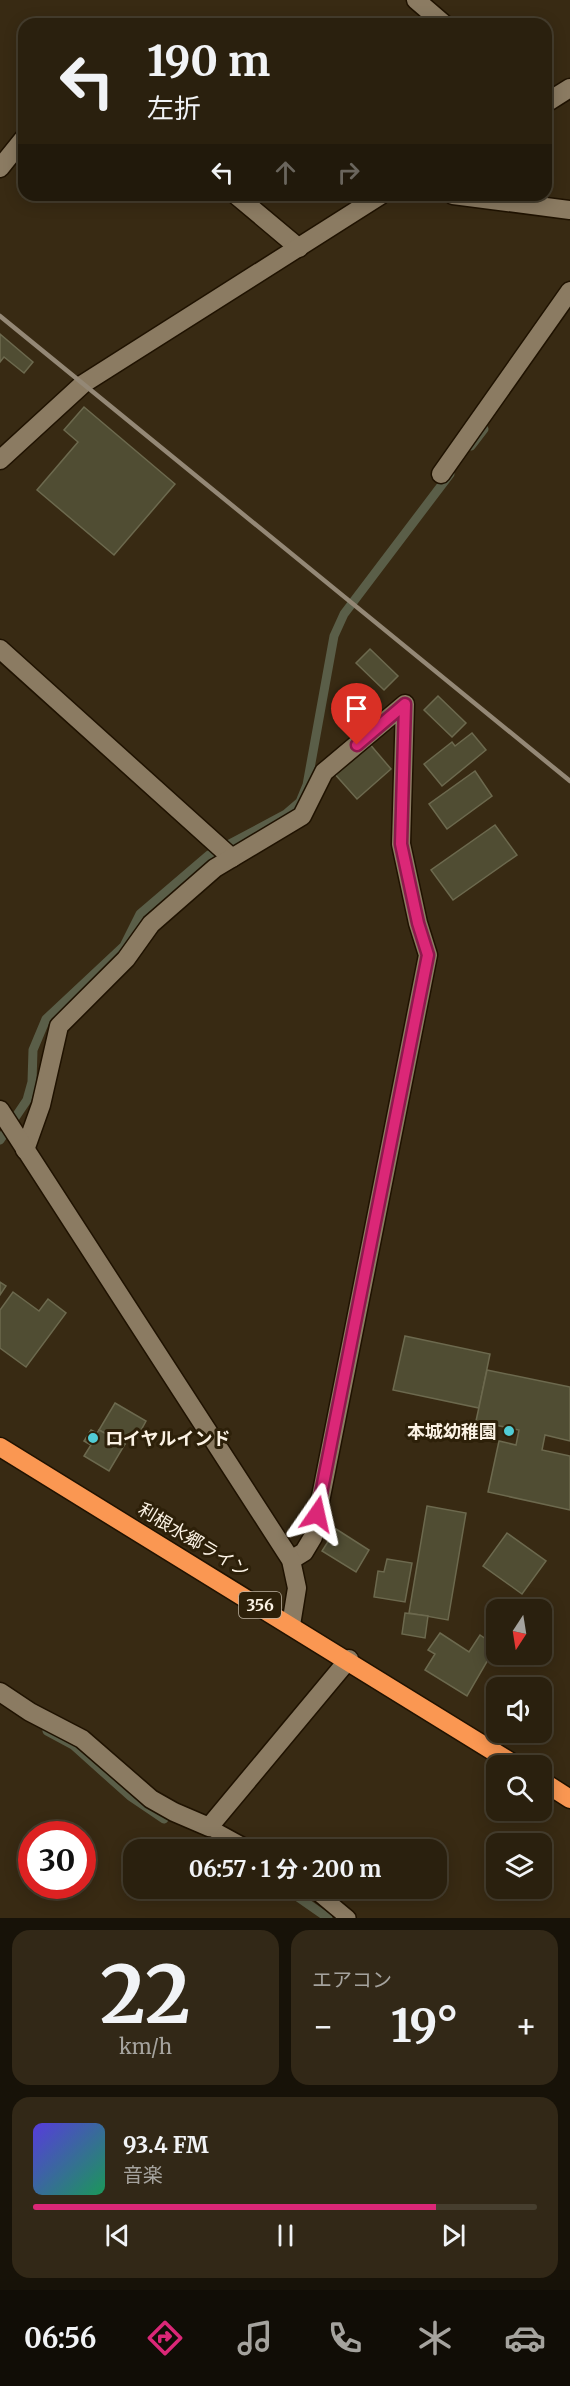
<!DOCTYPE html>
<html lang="ja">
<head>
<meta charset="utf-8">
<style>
	body { margin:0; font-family:Merriweather,"Noto Sans JP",serif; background:#322817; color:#f1f3f6; height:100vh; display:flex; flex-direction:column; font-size:22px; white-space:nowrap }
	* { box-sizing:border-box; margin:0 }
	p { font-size:20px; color:#a5a39e }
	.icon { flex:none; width:33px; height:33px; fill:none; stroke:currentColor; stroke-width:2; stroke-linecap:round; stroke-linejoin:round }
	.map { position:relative; height:1918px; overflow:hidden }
	.side { display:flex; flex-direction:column; gap:12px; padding:12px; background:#171208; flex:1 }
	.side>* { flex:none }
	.hud { position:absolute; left:18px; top:18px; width:534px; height:183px; border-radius:18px; box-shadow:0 3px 15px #0003,0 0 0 2px #463e2e; background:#2a200e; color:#f1f3f6; overflow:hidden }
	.needle { width:39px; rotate:192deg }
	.tools { position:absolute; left:486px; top:1599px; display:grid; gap:12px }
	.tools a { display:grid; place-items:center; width:66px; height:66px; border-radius:12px; background:#2a200e; box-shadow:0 3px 15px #0003,0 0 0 2px #463e2e; font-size:30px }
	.speed { position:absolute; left:18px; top:1821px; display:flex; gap:12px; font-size:30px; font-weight:700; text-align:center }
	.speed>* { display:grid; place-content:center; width:78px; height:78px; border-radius:50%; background:#2a200e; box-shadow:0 3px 15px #0003,0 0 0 2px #463e2e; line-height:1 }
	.speed .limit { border:9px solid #d22; background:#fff; color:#111 }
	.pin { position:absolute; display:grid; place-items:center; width:51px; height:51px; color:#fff; margin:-62px -26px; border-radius:50% 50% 50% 0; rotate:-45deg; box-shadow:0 0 6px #0007 }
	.pin .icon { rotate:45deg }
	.me { position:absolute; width:66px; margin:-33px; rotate:11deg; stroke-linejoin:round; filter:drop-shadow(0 0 4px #0008) }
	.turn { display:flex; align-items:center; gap:21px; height:126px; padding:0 30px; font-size:27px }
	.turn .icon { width:78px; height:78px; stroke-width:2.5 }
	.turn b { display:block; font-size:42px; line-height:51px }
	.lanes { display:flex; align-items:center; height:57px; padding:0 30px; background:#0003; justify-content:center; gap:30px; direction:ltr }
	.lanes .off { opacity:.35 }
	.big { font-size:45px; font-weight:700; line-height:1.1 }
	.side .card { flex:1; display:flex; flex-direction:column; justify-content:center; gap:9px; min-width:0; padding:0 21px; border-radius:18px; background:#322817 }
	.side .dial { align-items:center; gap:0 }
	.dial b { font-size:78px; line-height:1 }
	.song { display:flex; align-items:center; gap:18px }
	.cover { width:72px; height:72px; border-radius:9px; background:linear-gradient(135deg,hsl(250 70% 55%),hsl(150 70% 35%)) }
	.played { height:6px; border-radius:3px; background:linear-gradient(90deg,#db2777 80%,#463e2e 80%) }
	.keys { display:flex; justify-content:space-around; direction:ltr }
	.heat { display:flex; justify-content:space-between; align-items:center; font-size:33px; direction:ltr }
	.side .tiles { flex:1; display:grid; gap:12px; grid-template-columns:1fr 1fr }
	.card:last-child { grid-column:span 2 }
	.trip { position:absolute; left:123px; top:1839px; width:324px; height:60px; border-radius:18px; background:#2a200e; box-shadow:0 3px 15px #0003,0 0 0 2px #463e2e; font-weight:700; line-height:60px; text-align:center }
	.tab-bar { display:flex; height:96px; justify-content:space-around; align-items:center; background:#110d06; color:#a5a39e }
	.tab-bar .icon { width:42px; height:42px }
	.tab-bar .active { color:#db2777 }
	.tab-bar b { font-size:27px; color:#f1f3f6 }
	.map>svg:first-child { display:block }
</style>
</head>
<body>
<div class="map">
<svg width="570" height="1918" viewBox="0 0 570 1918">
	<rect width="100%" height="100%" fill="#382a13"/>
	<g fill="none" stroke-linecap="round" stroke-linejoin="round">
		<g stroke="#5a5e48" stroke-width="9">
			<polyline points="471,446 484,429"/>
			<polyline points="0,1140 27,1100 32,1082 33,1050 46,1019 124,946 140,914 209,855 286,814 300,802 307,785 334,636 344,614 450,474"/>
			<polyline points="47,1731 73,1745 130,1796 164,1819"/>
			<polyline points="285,1888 328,1918"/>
		</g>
	</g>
	<g fill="#504d33" stroke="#6c694e" stroke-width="1.5">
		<polygon points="0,334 33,362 24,373 4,357 0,362"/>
		<polygon points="84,407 175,484 114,555 37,490 78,442 64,430"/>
		<polygon points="370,649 398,676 384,690 356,663"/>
		<polygon points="438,696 466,723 452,737 424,710"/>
		<polygon points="472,733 486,750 442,786 424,764 452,742 455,746"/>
		<polygon points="368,742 391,769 357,799 333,772"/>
		<polygon points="475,771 492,796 447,829 429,804"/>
		<polygon points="495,825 517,855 453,900 431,870"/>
		<polygon points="0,1282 6,1286 0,1295"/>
		<polygon points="13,1292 39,1311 48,1299 66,1313 26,1367 0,1348 0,1310"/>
		<polygon points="405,1336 490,1354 479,1408 393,1390"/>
		<polygon points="487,1370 570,1387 570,1441 545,1435 542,1450 570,1456 570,1510 488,1492 499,1441 516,1445 519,1430 476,1421"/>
		<polygon points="115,1403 146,1421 134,1443 127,1439 125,1444 99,1430"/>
		<polygon points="91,1430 97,1433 99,1430 125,1444 109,1471 84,1456 91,1445 84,1441"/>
		<polygon points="427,1506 466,1513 448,1620 409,1613"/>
		<polygon points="336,1529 369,1550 356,1572 322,1551"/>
		<polygon points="507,1533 546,1561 522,1594 483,1566"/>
		<polygon points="387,1559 412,1563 405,1602 374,1597 378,1571 384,1572"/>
		<polygon points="405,1613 428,1616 425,1638 402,1634"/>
		<polygon points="440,1633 469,1652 480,1635 496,1646 467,1696 425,1670 435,1654 428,1650"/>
	</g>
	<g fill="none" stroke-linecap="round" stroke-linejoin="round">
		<defs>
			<g id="lane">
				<polyline points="209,1827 251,1850"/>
				<polyline points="312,1888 348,1918"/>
			</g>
			<g id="street">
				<polyline points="416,0 444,24"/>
				<polyline points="546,103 570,88"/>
				<polyline points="0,168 24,138"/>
				<polyline points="236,195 299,248"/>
				<polyline points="453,195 570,210"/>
				<polyline points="0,460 83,384 381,195"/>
				<polyline points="441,474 570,291"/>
				<polyline points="0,649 232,858"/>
				<polyline points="25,1150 41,1105 59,1026 126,959 151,924 215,868 302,816 324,772 405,704 401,844 418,923 428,955 313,1537 304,1552 291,1560"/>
				<polyline points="0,1692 30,1712 82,1739 151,1799 174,1812 209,1827 349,1659"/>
			</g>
			<polyline id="secondary" points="0,1110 291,1560 297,1588 291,1625"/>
			<g id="highway">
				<polyline points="0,1447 517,1766"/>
				<polyline points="542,1781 570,1799"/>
			</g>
		</defs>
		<use href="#lane" stroke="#1f1200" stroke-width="18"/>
		<use href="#street" stroke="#1f1200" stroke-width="21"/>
		<use href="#secondary" stroke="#1f1200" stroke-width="21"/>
		<use href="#highway" stroke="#1f1200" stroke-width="21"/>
		<use href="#lane" stroke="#8b7b62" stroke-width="15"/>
		<use href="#street" stroke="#8b7b62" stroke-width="18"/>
		<use href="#secondary" stroke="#8b7b62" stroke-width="18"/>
		<use href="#highway" stroke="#fa9752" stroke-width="18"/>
		<polyline stroke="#948876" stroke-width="4.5" points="0,316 570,781"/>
	</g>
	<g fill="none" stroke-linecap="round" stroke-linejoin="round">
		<defs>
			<polyline id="route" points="317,1514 428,955 418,923 401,844 405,704 357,745"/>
		</defs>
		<use href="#route" stroke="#8e194d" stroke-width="15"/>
		<use href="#route" stroke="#db2777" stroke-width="10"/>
	</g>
	<g fill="#51ccd5" stroke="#2d2009" stroke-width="2">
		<circle cx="509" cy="1431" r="6"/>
		<circle cx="93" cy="1438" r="6"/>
	</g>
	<g text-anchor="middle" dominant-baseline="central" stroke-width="6" stroke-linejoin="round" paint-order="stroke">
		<rect fill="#2d2009" stroke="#bdb3a2" stroke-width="1.5" x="239" y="1592" width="42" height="26" rx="4.5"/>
		<g font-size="16" font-weight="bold" fill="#fbf2e4">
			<text x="260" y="1605">356</text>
		</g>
		<g font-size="18" font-weight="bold" fill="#fbf2e4" stroke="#2d2009" text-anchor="end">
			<text x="497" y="1431">本城幼稚園</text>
			<text x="105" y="1438" text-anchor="start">ロイヤルインド</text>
		</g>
		<g font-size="18" fill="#fbf2e4" stroke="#2d2009">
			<text transform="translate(194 1540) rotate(31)">利根水郷ライン</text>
		</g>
	</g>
</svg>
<div class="tools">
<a><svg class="needle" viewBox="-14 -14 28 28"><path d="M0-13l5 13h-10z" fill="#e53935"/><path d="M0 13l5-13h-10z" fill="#a5a39e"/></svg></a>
<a><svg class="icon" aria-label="sound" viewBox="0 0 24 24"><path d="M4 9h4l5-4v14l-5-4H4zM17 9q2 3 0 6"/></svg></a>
<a><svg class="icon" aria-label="search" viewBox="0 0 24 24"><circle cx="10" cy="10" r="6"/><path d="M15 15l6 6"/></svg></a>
<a><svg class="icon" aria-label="layers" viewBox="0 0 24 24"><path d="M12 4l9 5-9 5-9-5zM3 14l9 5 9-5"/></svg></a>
</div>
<div class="speed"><div class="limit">30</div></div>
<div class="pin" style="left:357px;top:745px;background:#d93025"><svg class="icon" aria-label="arrive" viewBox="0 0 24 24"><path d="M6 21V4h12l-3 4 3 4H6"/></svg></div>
<svg class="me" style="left:317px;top:1514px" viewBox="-20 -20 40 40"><path d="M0-17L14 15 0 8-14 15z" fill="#db2777" stroke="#fff" stroke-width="4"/></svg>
<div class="trip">06:57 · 1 分 · 200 m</div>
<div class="hud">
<div class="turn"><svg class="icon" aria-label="left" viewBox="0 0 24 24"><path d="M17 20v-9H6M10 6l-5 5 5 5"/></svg><div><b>190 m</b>左折</div></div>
<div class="lanes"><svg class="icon" aria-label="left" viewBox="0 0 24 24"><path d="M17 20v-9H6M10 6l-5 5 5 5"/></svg><svg class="icon off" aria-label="ahead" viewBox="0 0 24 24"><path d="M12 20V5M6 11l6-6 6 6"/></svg><svg class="icon off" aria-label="right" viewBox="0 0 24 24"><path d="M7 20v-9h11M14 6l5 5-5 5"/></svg></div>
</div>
</div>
<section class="side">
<div class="tiles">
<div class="card dial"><b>22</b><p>km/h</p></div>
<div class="card"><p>エアコン</p>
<div class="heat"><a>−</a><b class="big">19°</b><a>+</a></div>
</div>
<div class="card">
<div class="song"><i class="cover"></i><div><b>93.4 FM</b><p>音楽</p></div></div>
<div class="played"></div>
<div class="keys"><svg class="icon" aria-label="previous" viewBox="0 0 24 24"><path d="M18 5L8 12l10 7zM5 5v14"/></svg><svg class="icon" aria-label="pause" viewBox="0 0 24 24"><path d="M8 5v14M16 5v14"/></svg><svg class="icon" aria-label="next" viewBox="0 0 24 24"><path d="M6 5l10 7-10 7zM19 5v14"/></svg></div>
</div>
</div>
</section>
<nav class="tab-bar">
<b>06:56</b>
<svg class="icon active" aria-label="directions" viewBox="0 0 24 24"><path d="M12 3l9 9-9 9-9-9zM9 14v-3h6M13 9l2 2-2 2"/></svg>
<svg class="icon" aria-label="music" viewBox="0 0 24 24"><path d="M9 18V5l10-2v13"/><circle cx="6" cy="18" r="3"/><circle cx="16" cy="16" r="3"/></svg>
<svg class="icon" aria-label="phone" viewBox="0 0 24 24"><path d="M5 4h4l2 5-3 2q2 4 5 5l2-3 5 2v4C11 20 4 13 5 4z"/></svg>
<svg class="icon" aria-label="climate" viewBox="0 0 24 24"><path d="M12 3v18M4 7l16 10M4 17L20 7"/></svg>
<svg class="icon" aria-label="car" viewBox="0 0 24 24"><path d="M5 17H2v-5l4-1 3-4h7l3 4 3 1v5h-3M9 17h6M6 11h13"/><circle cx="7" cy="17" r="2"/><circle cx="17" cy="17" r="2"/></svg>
</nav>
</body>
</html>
